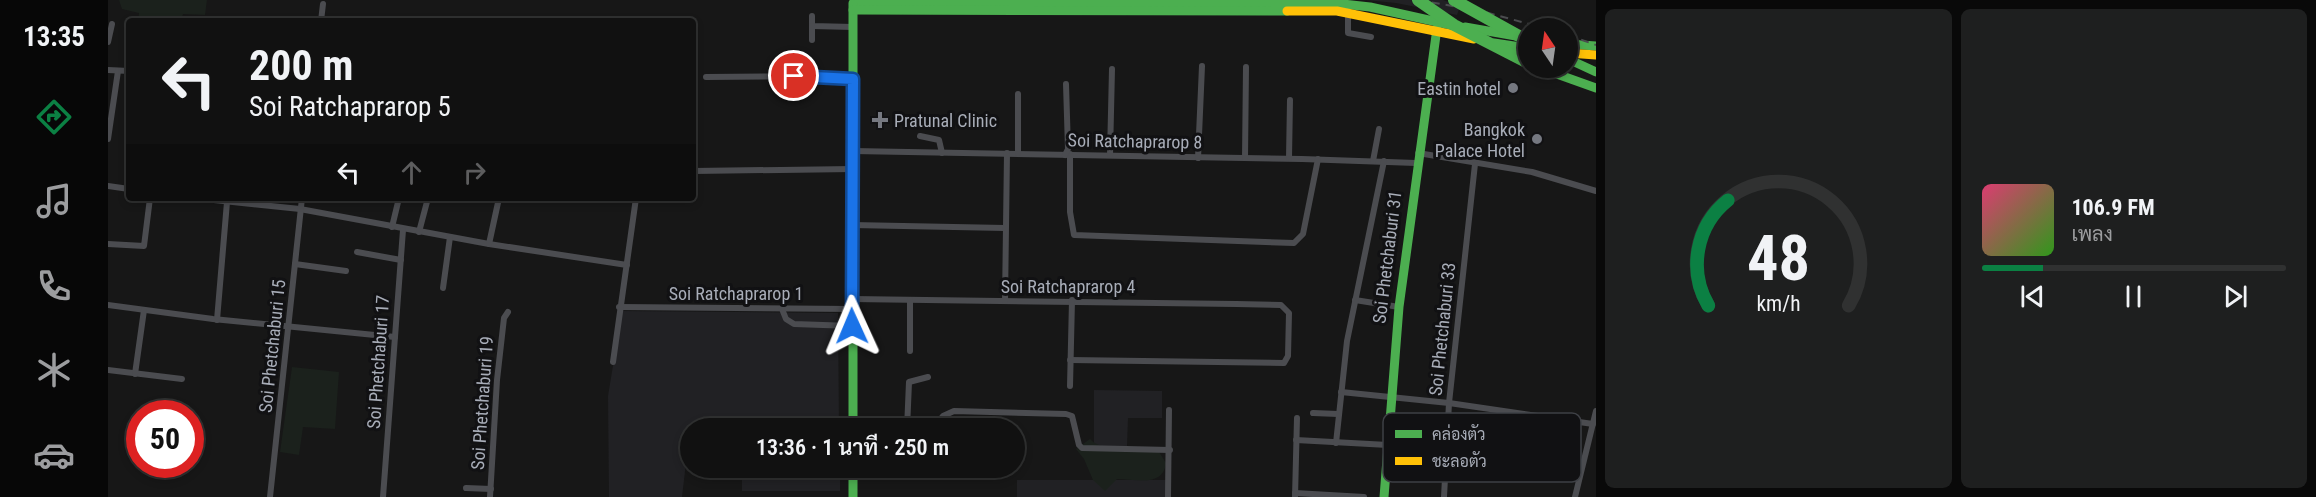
<!DOCTYPE html>
<html lang="th">
<head>
<meta charset="utf-8">
<style>
	body { margin:0; font-family:"Roboto Condensed",Sarabun,sans-serif; background:#1e1f1f; color:#f1f3f6; height:100vh; display:flex; flex-direction:column; font-size:22px; white-space:nowrap }
	* { box-sizing:border-box; margin:0 }
	p { font-size:20px; color:#9c9d9f }
	.icon { flex:none; width:33px; height:33px; fill:none; stroke:currentColor; stroke-width:2; stroke-linecap:round; stroke-linejoin:round }
	.map { position:relative; flex:1; overflow:hidden }
	.panel { display:flex; flex-direction:column; gap:9px; padding:9px; background:#090909; width:720px }
	.panel>* { flex:none }
	.hud { position:absolute; left:18px; top:18px; width:570px; height:183px; border-radius:6px; box-shadow:0 3px 9px #0003,0 0 0 2px #303131; background:#111; color:#f1f3f6; overflow:hidden }
	.needle { width:39px; rotate:347deg }
	.tools { position:absolute; left:1410px; top:18px; display:grid; gap:12px }
	.tools a { display:grid; place-items:center; width:60px; height:60px; border-radius:50%; background:#111; box-shadow:0 3px 9px #0003,0 0 0 2px #303131; font-size:30px }
	.speed { position:absolute; left:18px; top:400px; display:flex; gap:12px; font-size:30px; font-weight:700; text-align:center }
	.speed>* { display:grid; place-content:center; width:78px; height:78px; border-radius:50%; background:#111; box-shadow:0 3px 9px #0003,0 0 0 2px #303131; line-height:1 }
	.speed .limit { border:9px solid #d22; background:#fff; color:#111 }
	.pin { position:absolute; display:grid; place-items:center; width:51px; height:51px; color:#fff; margin:-26px; border:3px solid #fff; border-radius:50%; box-shadow:0 2px 6px #0007 }
	.me { position:absolute; width:66px; margin:-33px; rotate:359deg; stroke-linejoin:round; filter:drop-shadow(0 0 4px #0008) }
	.turn { display:flex; align-items:center; gap:21px; height:126px; padding:0 24px; font-size:27px }
	.turn .icon { width:78px; height:78px; stroke-width:2.5 }
	.turn b { display:block; font-size:42px; line-height:51px }
	.lanes { display:flex; align-items:center; height:57px; padding:0 24px; background:#0003; justify-content:center; gap:30px; direction:ltr }
	.lanes .off { opacity:.35 }
	.panel .card { flex:1; display:flex; flex-direction:column; justify-content:center; gap:9px; min-width:0; padding:0 21px; border-radius:9px; background:#1e1f1f }
	.panel .dial { align-items:center; gap:0 }
	.dial svg { height:156px; overflow:visible; fill:none; stroke:#303131; stroke-width:7; stroke-linecap:round; text-anchor:middle }
	.dial text { fill:#f1f3f6; stroke:none }
	.song { display:flex; align-items:center; gap:18px }
	.cover { width:72px; height:72px; border-radius:9px; background:linear-gradient(135deg,hsl(340 70% 55%),hsl(110 70% 35%)) }
	.played { height:6px; border-radius:3px; background:linear-gradient(90deg,#0b8043 20%,#303131 20%) }
	.keys { display:flex; justify-content:space-around; direction:ltr }
	.panel .tiles { flex:1; display:grid; gap:9px; grid-template-columns:repeat(2,1fr) }
	.trip { position:absolute; left:572px; top:418px; width:345px; height:60px; border-radius:30px; background:#111; box-shadow:0 3px 9px #0003,0 0 0 2px #303131; font-weight:600; line-height:60px; text-align:center }
	main { display:flex; flex:1; min-height:0 }
	.menu { display:flex; flex-direction:column; width:108px; justify-content:space-around; align-items:center; background:#070707; color:#9c9d9f }
	.menu .icon { width:42px; height:42px }
	.menu .current { color:#0b8043 }
	.menu b { font-size:27px; color:#f1f3f6 }
	.map>svg:first-child { display:block }
</style>
</head>
<body>
<main>
<nav class="menu">
<b>13:35</b>
<svg class="icon current" aria-label="directions" viewBox="0 0 24 24"><path d="M12 3l9 9-9 9-9-9zM9 14v-3h6M13 9l2 2-2 2"/></svg>
<svg class="icon" aria-label="music" viewBox="0 0 24 24"><path d="M9 18V5l10-2v13"/><circle cx="6" cy="18" r="3"/><circle cx="16" cy="16" r="3"/></svg>
<svg class="icon" aria-label="phone" viewBox="0 0 24 24"><path d="M5 4h4l2 5-3 2q2 4 5 5l2-3 5 2v4C11 20 4 13 5 4z"/></svg>
<svg class="icon" aria-label="climate" viewBox="0 0 24 24"><path d="M12 3v18M4 7l16 10M4 17L20 7"/></svg>
<svg class="icon" aria-label="car" viewBox="0 0 24 24"><path d="M5 17H2v-5l4-1 3-4h7l3 4 3 1v5h-3M9 17h6M6 11h13"/><circle cx="7" cy="17" r="2"/><circle cx="17" cy="17" r="2"/></svg>
</nav>
<div class="map">
<svg width="1488" height="497" viewBox="0 0 1488 497">
	<rect width="100%" height="100%" fill="#171717"/>
	<g fill="#212124">
		<polygon points="1258,0 1335,0 1352,6 1349,15 1288,3"/>
		<polygon points="514,311 730,313 731,429 582,429 574,497 501,497 500,396"/>
		<polygon points="986,390 1054,391 1054,418 1020,418 1019,446 986,446"/>
		<rect x="634" y="468" width="98" height="23"/>
		<polygon points="909,480 1059,480 1058,497 909,497"/>
	</g>
	<g fill="#1b211c">
		<polygon points="11,0 99,0 97,15 75,14 73,21 30,21 31,13 14,9"/>
		<polygon points="184,367 231,372 227,429 195,427 191,455 172,452"/>
		<path d="M982,439c11,13 52,12 69,13l7,11c-3,25 -32,16 -49,16l-12,12 -12,-11 -9,-21 -8,-10z"/>
	</g>
	<g fill="none" stroke-linecap="round" stroke-linejoin="round">
		<g stroke="#4b4c50" stroke-width="6">
			<polyline points="1240,12 1240,33 1263,37"/>
			<polyline points="704,16 704,26 745,27"/>
			<polyline points="213,21 215,4"/>
			<polyline points="435,21 435,20"/>
			<polyline points="704,26 704,40"/>
			<polyline points="0,42 4,24"/>
			<polyline points="0,70 21,71"/>
			<polyline points="598,77 731,76 745,79"/>
			<polyline points="812,136 831,140 834,153"/>
			<polyline points="0,139 10,71"/>
			<polyline points="745,151 1194,159 1308,163"/>
			<polyline points="910,153 910,94"/>
			<polyline points="1310,153 1424,172 1488,191"/>
			<polyline points="962,154 962,212 966,235 1186,243 1195,234 1210,159"/>
			<polyline points="957,155 960,149 958,84"/>
			<polyline points="1002,155 1004,69"/>
			<polyline points="1090,158 1094,66"/>
			<polyline points="1137,158 1138,67"/>
			<polyline points="1181,158 1182,100"/>
			<polyline points="1265,161 1271,129"/>
			<polyline points="585,171 745,169"/>
			<polyline points="0,186 21,189"/>
			<polyline points="87,198 192,209 381,244 519,265"/>
			<polyline points="744,225 897,228"/>
			<polyline points="284,227 291,198"/>
			<polyline points="311,232 320,198"/>
			<polyline points="0,244 36,246 42,198"/>
			<polyline points="381,244 391,198"/>
			<polyline points="249,252 293,260"/>
			<polyline points="187,264 238,271"/>
			<polyline points="335,288 342,237"/>
			<polyline points="744,299 1128,304 1173,305 1181,313 1180,356 1176,363 962,360"/>
			<polyline points="802,300 802,351"/>
			<polyline points="1247,300 1291,307"/>
			<polyline points="897,301 899,153"/>
			<polyline points="0,305 105,319 287,337"/>
			<polyline points="511,307 744,309"/>
			<polyline points="674,309 678,319 686,324 744,326"/>
			<polyline points="109,320 119,202"/>
			<polyline points="505,362 528,198"/>
			<polyline points="0,370 74,379"/>
			<polyline points="27,374 36,310"/>
			<polyline points="962,386 964,300"/>
			<polyline points="1233,392 1341,403 1485,424"/>
			<polyline points="1205,413 1230,414"/>
			<polyline points="799,429 801,382 820,377"/>
			<polyline points="825,429 835,416 846,411 958,414 964,416 971,445 974,448 1062,450"/>
			<polyline points="1188,440 1280,445"/>
			<polyline points="1228,443 1239,341 1276,161"/>
			<polyline points="358,488 383,489"/>
			<polyline points="1187,493 1256,497"/>
			<polyline points="162,497 194,198"/>
			<polyline points="275,497 295,230"/>
			<polyline points="382,497 389,380 396,318 400,312"/>
			<polyline points="1060,497 1061,410"/>
			<polyline points="1187,497 1189,418"/>
			<polyline points="1336,497 1341,403 1367,164"/>
			<polyline points="1467,497 1488,411"/>
		</g>
		<g stroke="#4caf50" stroke-width="9">
			<polyline points="745,3 1226,3 1262,7 1343,25"/>
			<polyline points="745,5 745,429"/>
			<polyline points="745,10 1179,11"/>
			<polyline points="1357,27 1408,36"/>
			<polyline points="1386,43 1420,48"/>
			<polyline points="1460,44 1488,46"/>
			<polyline points="1460,59 1488,72"/>
			<polyline points="1432,68 1488,88"/>
			<polyline points="745,468 745,497"/>
			<polyline points="1276,497 1291,307 1329,28"/>
		</g>
		<g stroke="#ffc107" stroke-width="9">
			<polyline points="1179,11 1229,11 1366,39"/>
			<polyline points="1460,53 1488,55"/>
		</g>
		<g stroke="#4b4c4f" stroke-width="2" stroke-dasharray="8 6" stroke-linecap="butt">
			<polyline points="1310,0 1373,11 1436,28"/>
			<polyline points="1460,35 1488,45"/>
		</g>
		<g stroke="#4caf50" stroke-width="12">
			<polyline points="1310,0 1346,25 1420,63"/>
			<polyline points="1346,0 1420,41"/>
		</g>
	</g>
	<g fill="none" stroke-linecap="round" stroke-linejoin="round">
		<defs>
			<polyline id="route" points="686,76 745,79 744,326"/>
		</defs>
		<use href="#route" stroke="#114b97" stroke-width="15"/>
		<use href="#route" stroke="#1a73e8" stroke-width="10"/>
	</g>
	<g fill="#757880" stroke="#111113" stroke-width="2">
		<circle cx="1405" cy="88" r="6"/>
		<path d="M769 111h6v6h6v6h-6v6h-6v-6h-6v-6h6z"/>
		<circle cx="1429" cy="139" r="6"/>
	</g>
	<g text-anchor="middle" dominant-baseline="central" stroke-width="6" stroke-linejoin="round" paint-order="stroke">
		<g font-size="18" fill="#a8adb8" stroke="#111113" text-anchor="end">
			<text x="1393" y="88">Eastin hotel</text>
			<text x="786" y="120" text-anchor="start">Pratunal Clinic</text>
			<text x="1417" y="129">Bangkok<tspan x="1417" dy="21">Palace Hotel</tspan></text>
		</g>
		<g font-size="18" fill="#a8adb8" stroke="#111113">
			<text transform="translate(1027 141) rotate(1)">Soi Ratchaprarop 8</text>
			<text transform="translate(1279 257) rotate(-83)">Soi Phetchaburi 31</text>
			<text x="960" y="286">Soi Ratchaprarop 4</text>
			<text x="628" y="293">Soi Ratchaprarop 1</text>
			<text transform="translate(1334 329) rotate(-84)">Soi Phetchaburi 33</text>
			<text transform="translate(164 346) rotate(-84)">Soi Phetchaburi 15</text>
			<text transform="translate(270 362) rotate(-86)">Soi Phetchaburi 17</text>
			<text transform="translate(374 403) rotate(-86)">Soi Phetchaburi 19</text>
		</g>
	</g>
	<rect x="1275" y="413" width="198" height="69" rx="9" fill="#111113" stroke="#3e4045" stroke-width="1.5"/>
	<rect x="1287" y="430" width="27" height="8" fill="#4caf50"/>
	<rect x="1287" y="457" width="27" height="8" fill="#ffc107"/>
	<g font-size="16" fill="#a8adb8">
		<text x="1324" y="440">คล่องตัว</text>
		<text x="1324" y="467">ชะลอตัว</text>
	</g>
</svg>
<div class="tools">
<a><svg class="needle" viewBox="-14 -14 28 28"><path d="M0-13l5 13h-10z" fill="#e53935"/><path d="M0 13l5-13h-10z" fill="#9c9d9f"/></svg></a>
</div>
<div class="speed"><div class="limit">50</div></div>
<div class="pin" style="left:686px;top:76px;background:#d93025"><svg class="icon" aria-label="arrive" viewBox="0 0 24 24"><path d="M6 21V4h12l-3 4 3 4H6"/></svg></div>
<svg class="me" style="left:744px;top:326px" viewBox="-20 -20 40 40"><path d="M0-17L14 15 0 8-14 15z" fill="#1a73e8" stroke="#fff" stroke-width="4"/></svg>
<div class="trip">13:36 · 1 นาที · 250 m</div>
<div class="hud">
<div class="turn"><svg class="icon" aria-label="left" viewBox="0 0 24 24"><path d="M17 20v-9H6M10 6l-5 5 5 5"/></svg><div><b>200 m</b>Soi Ratchaprarop 5</div></div>
<div class="lanes"><svg class="icon" aria-label="left" viewBox="0 0 24 24"><path d="M17 20v-9H6M10 6l-5 5 5 5"/></svg><svg class="icon off" aria-label="ahead" viewBox="0 0 24 24"><path d="M12 20V5M6 11l6-6 6 6"/></svg><svg class="icon off" aria-label="right" viewBox="0 0 24 24"><path d="M7 20v-9h11M14 6l5 5-5 5"/></svg></div>
</div>
</div>
<section class="panel">
<div class="tiles">
<div class="card dial"><svg viewBox="0 0 100 80">
<path d="M14 69A42 42 0 1 1 86 69"/>
<path d="M14 69A42 42 0 0 1 24 15" stroke="#0b8043"/>
<text x="50" y="56" font-size="32" font-weight="700">48</text>
<text x="50" y="72" font-size="11">km/h</text>
</svg></div>
<div class="card">
<div class="song"><i class="cover"></i><div><b>106.9 FM</b><p>เพลง</p></div></div>
<div class="played"></div>
<div class="keys"><svg class="icon" aria-label="previous" viewBox="0 0 24 24"><path d="M18 5L8 12l10 7zM5 5v14"/></svg><svg class="icon" aria-label="pause" viewBox="0 0 24 24"><path d="M8 5v14M16 5v14"/></svg><svg class="icon" aria-label="next" viewBox="0 0 24 24"><path d="M6 5l10 7-10 7zM19 5v14"/></svg></div>
</div>
</div>
</section>
</main>
</body>
</html>
